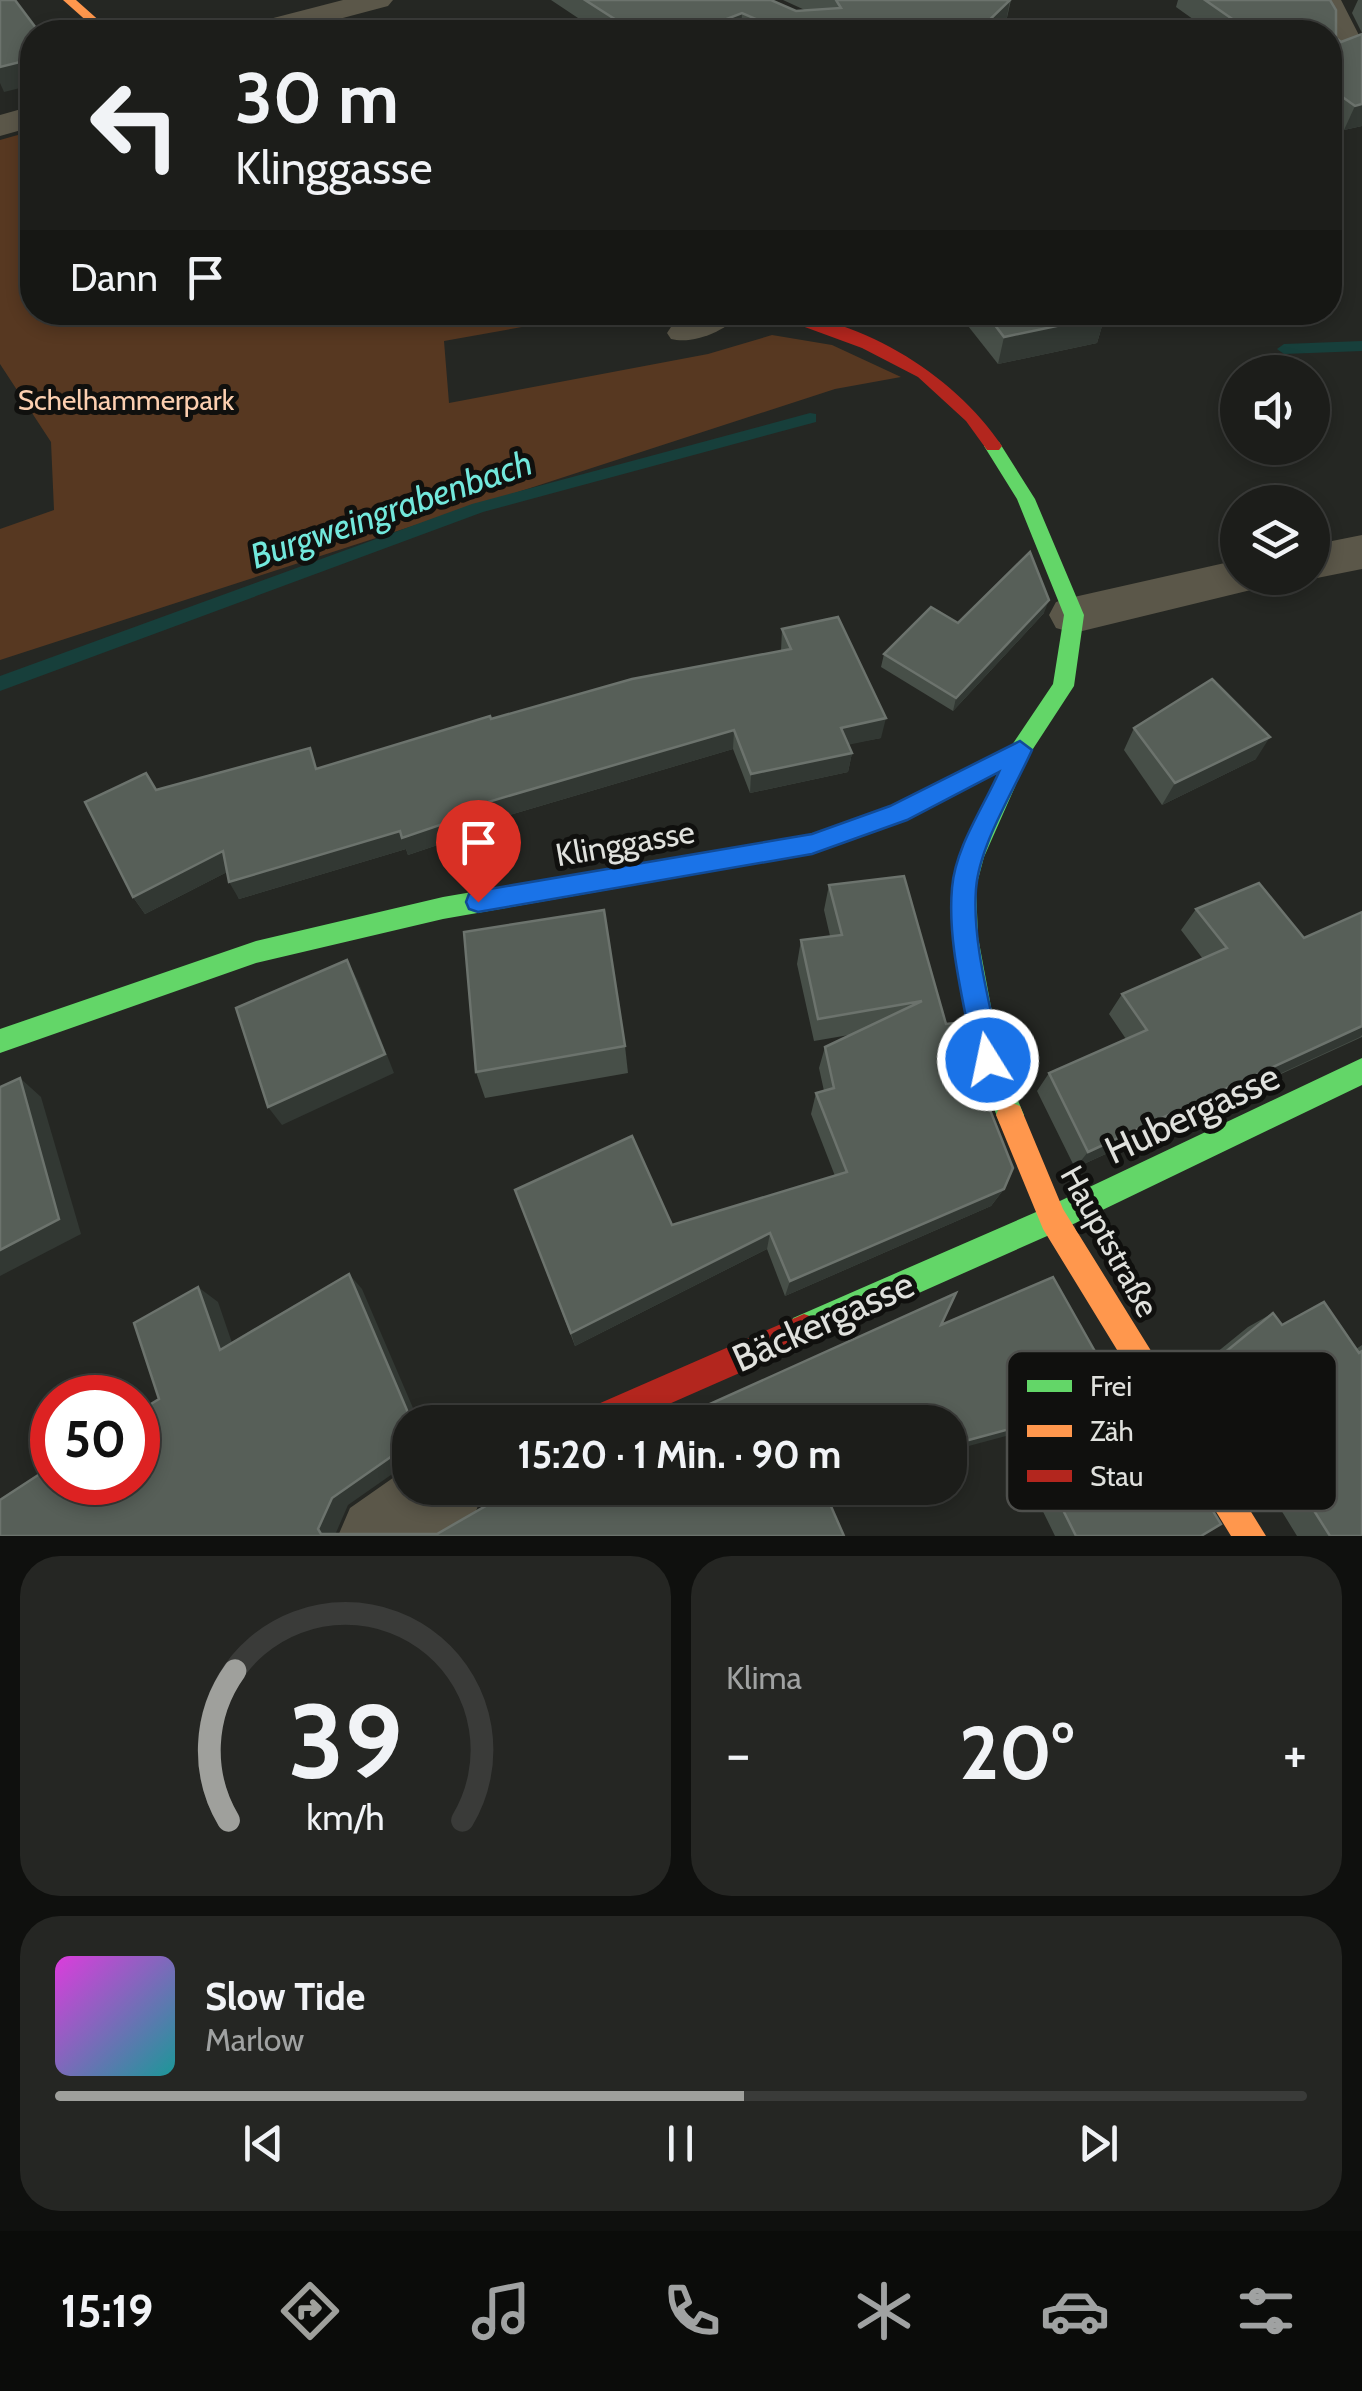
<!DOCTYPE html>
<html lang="de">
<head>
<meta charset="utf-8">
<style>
	body { margin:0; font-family:Cabin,sans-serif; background:#252623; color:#f1f3f6; height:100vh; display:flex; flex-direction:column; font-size:38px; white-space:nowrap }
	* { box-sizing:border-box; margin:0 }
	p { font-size:32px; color:#a0a2a2 }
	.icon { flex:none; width:55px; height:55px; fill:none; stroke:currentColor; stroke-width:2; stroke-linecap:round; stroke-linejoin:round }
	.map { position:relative; height:1536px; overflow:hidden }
	.drawer { display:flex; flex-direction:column; gap:20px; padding:20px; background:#0f100e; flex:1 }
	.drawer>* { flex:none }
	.top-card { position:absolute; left:20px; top:20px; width:1322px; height:305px; border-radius:40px; box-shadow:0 5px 15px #0003,0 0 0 2px #3a3b39; background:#1c1d1a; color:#f1f3f6; overflow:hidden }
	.buttons { position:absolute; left:1220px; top:355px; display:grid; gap:20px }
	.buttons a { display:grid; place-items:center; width:110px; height:110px; border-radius:50%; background:#1c1d1a; box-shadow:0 5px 15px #0003,0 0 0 2px #3a3b39; font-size:50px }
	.speed { position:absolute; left:30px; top:1375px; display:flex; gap:20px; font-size:50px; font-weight:700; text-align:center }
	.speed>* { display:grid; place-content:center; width:130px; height:130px; border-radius:50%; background:#1c1d1a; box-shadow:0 5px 15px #0003,0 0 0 2px #3a3b39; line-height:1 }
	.speed .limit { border:15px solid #d22; background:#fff; color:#111 }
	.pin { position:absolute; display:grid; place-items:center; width:85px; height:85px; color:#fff; margin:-102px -42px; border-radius:50% 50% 50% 0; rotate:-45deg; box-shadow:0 0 10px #0007 }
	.pin .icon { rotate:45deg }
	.me { position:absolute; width:110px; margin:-55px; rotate:350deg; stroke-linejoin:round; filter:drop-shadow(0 0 8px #0008) }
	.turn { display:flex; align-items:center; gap:35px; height:210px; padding:0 50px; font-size:45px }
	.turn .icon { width:130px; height:130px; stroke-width:2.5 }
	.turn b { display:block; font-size:70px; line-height:85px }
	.then { display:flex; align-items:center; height:95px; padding:0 50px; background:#0003; gap:20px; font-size:38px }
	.big { font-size:75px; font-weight:800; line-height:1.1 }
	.drawer .widget { flex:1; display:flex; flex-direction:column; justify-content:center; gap:15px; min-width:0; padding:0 35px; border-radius:40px; background:#252623 }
	.drawer .dial { align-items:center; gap:0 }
	.dial svg { height:260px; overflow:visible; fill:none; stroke:#3a3b39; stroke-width:7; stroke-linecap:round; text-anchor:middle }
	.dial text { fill:#f1f3f6; stroke:none }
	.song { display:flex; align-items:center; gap:30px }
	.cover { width:120px; height:120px; border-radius:15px; background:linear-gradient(135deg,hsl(300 70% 55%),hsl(180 70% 35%)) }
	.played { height:10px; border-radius:5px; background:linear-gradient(90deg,#9fa09c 55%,#3a3b39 55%) }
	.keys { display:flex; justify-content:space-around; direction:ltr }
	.heat { display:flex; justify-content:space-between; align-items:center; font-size:55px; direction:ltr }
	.drawer .tiles { flex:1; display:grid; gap:20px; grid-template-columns:1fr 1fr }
	.widget:last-child { grid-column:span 2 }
	.trip { position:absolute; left:392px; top:1405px; width:575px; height:100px; border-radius:40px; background:#1c1d1a; box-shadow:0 5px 15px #0003,0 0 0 2px #3a3b39; font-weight:800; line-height:100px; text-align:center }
	.tab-bar { display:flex; height:160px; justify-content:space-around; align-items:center; background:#0b0c0a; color:#a0a2a2 }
	.tab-bar .icon { width:70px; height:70px }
	.tab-bar .current { color:#9fa09c }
	.tab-bar b { font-size:45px; color:#f1f3f6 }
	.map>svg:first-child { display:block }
</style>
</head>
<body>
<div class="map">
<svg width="1362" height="1536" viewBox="0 0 1362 1536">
	<rect width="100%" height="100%" fill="#252723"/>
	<polygon fill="#573821" points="32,131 32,312 600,313 444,341 449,403 708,354 772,335 832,345 901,377 835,389 0,660 0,529 54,510 51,442 0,364 0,140"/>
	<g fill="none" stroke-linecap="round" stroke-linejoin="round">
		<g fill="#173f3b" fill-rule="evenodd">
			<polygon points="1362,341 1362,351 1284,354 1277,349 1284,344"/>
			<polygon points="810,413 816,414 816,422 483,512 0,691 0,676 472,504"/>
		</g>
		<path fill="#5b5749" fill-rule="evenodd" d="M711,312h31c-14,18 -48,33 -71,27l-4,-6 4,-6z"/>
		<g fill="#5b5749" fill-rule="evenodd">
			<polygon points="343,0 393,0 388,6 290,32 242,32 246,25"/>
			<polygon points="1311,0 1341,0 1362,41 1360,53 1330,62 1330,32"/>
			<polygon points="32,106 32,127 0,136 0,115"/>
			<polygon points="1362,535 1362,569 1312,579 1307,578 1312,578 1312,545"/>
			<polygon points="1238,560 1238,578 1262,578 1255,589 1074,633 1056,628 1049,615 1056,602 1074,597"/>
			<polygon points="410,1466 410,1488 485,1488 474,1516 446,1536 338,1536 350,1508"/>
		</g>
		<g fill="#63d668" fill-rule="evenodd">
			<polygon points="993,440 999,442 1035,499 1084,615 1074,686 1029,755 984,857 976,887 978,937 1001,1060 1024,1115 1020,1124 1010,1128 1000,1124 975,1060 954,937 952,887 960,857 999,772 906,820 812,854 443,919 256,963 0,1053 0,1029 256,941 443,897 812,834 890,806 1012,745 1053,684 1064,615 1017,499 984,446"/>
			<polygon points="1362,1058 1362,1085 1063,1229 804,1344 793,1340 789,1329 793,1318 1043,1209"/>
		</g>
		<g fill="#ff974d" fill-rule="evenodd">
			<polygon points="63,0 76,0 112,32 99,32"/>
			<polygon points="1010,1102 1020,1106 1063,1209 1266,1536 1231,1536 1043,1229 996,1115 1000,1106"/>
		</g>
		<g fill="#b3261e" fill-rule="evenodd">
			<path d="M764,312c90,0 189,61 238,134l-3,4h-12l-21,-29 -48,-44 -56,-29z"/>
			<polygon points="804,1314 815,1318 819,1329 815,1340 628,1422 578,1422 582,1411"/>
		</g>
	</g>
	<g fill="#474f48">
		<polygon points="551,0 771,0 796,11 807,11 783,0 1011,0 1006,22 997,32 599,32"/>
		<polygon points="1178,0 1330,0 1336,38 1341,42 1362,34 1362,126 1344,130 1330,120 1330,32 1211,32 1176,7"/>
		<polygon points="1358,0 1362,0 1362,33 1352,13"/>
		<polygon points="957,312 1102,312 1105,316 1097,343 998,364"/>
		<polygon points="1044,613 953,711 881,667 884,654 958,623"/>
		<polygon points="782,629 881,738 848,744 852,753 848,772 750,793 733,749 493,820 494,826 408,855 406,849 239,899 227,872 145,914 133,897 156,790 318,769 491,719 781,651"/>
		<polygon points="1134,728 1256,759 1162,805 1124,750"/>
		<polygon points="829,885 946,1024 1004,1189 991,1206 785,1296 767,1249 575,1346 515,1190 672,1225 835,1176 811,1114 816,1093 824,1091 819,1068 825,1047 849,1035 814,1041 797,964 801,940 830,936 824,910"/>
		<polygon points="1196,909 1304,938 1362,912 1362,1037 1075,1168 1037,1091 1049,1073 1126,1039 1109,1014 1122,994 1203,959 1181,930"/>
		<polygon points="625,1046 628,1073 485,1098 476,1072"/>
		<polygon points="1273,1313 1281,1325 1356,1349 1362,1345 1362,1536 1297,1536 1195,1370 1248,1327"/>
		<polygon points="941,1325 1134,1420 1152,1411 1201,1536 1055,1536 1006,1436"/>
	</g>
	<g fill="#323833">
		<polygon points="1010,0 1006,22 997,32 977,32"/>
		<polygon points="742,13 741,32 693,32"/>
		<polygon points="32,59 32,85 4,92 0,83 0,67"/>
		<polygon points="1362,104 1362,126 1344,130 1355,106"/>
		<polygon points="1105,316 1097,343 998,364 1004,337"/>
		<polygon points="1049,600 1044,613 953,711 956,698"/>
		<polygon points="886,718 881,738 838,747 841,728"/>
		<polygon points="734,730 733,749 493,820 494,826 408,855 406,849 239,899 229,882 488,802"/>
		<polygon points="1270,737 1256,759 1162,805 1175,783"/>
		<polygon points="852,753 848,772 750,793 751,774"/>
		<polygon points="223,851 233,869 145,914 133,897"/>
		<polygon points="347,960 358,981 394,1073 282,1125 268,1107"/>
		<polygon points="1362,1026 1362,1035 1360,1037 1075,1168 1088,1152"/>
		<polygon points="20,1078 41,1097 81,1234 0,1276 0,1250"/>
		<polygon points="1004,1189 991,1206 785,1296 790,1281"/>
		<polygon points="770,1233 767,1249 575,1346 571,1333"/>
		<polygon points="349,1274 362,1289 419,1422 412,1422"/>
		<polygon points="198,1287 218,1302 239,1363 220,1350"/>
		<polygon points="1021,1426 1006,1436 950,1451 950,1445"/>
		<polygon points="395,1454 408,1463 348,1505 335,1535 321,1534 318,1529 332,1498"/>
	</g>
	<g fill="#575f58" stroke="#6c736d" stroke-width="2.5">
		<polygon points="0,0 15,0 39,32 32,32 32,59 0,67"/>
		<polygon points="585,0 771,0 796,11 841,8 836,0 1010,0 977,32 786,32 742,13 693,32 635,32"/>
		<polygon points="1205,0 1330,0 1336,10 1336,38 1341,42 1362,34 1362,104 1355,106 1330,88 1330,32 1251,32"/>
		<polygon points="985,312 1102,312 1105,316 1004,337"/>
		<polygon points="1030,552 1049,600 956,698 884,654 931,607 958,623"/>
		<polygon points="838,617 886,718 841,728 852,753 751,774 734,730 488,802 490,808 402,838 400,831 229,882 223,851 133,897 85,802 146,773 156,790 310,748 316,769 490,716 491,719 632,679 791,649 782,629"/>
		<polygon points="1212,679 1270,737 1175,783 1134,728"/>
		<polygon points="904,876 946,1024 955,1023 962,1039 1013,1168 1004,1189 790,1281 770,1233 571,1333 515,1190 632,1136 672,1225 847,1172 816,1093 834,1088 825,1047 922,1001 818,1019 801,940 842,935 829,885"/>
		<polygon points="1259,883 1304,938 1362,912 1362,1026 1088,1152 1049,1073 1147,1030 1122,994 1227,948 1196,909"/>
		<polygon points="604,910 625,1046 476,1072 464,932"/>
		<polygon points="347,960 385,1054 268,1107 236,1008"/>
		<polygon points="20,1078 59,1219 0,1250 0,1087"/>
		<polygon points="349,1274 412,1422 410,1422 410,1476 401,1476 401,1457 395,1454 332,1498 318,1529 321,1534 437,1534 517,1488 823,1488 844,1536 0,1536 0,1500 52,1466 52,1482 138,1482 138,1412 159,1399 134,1323 198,1287 220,1350"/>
		<polygon points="1053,1277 1136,1424 1152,1411 1221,1524 1201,1536 1076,1536 1021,1426 950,1445 950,1422 670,1422 956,1293 941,1325"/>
		<polygon points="1324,1302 1359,1353 1362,1351 1362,1536 1330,1536 1218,1358 1273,1313 1282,1325"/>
	</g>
	<path fill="#1a73e8" stroke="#114b97" stroke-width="2.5" d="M1020,741l12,9c-18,40 -53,96 -56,139 -4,56 15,116 25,171l-4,8 -9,4 -10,-4 -4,-8c-9,-55 -27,-116 -22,-172 3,-40 31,-80 47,-116l-92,48 -95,34 -334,58 -9,-3 -3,-7 3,-8 9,-3 334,-57 78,-28z"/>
	<g text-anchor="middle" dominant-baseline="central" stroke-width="10" stroke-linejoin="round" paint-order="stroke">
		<g font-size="28" fill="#fccfb0" stroke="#10100e">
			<text x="126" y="400">Schelhammerpark</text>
		</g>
		<g font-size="32" fill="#e0e1dd" stroke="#10100e">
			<text transform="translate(625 843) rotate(-10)">Klinggasse</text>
			<text transform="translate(1110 1241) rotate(61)">Hauptstraße</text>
		</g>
		<g font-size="35" font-style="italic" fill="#72e8dc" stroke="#10100e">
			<text transform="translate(391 509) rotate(-19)">Burgweingrabenbach</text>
		</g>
		<g font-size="38" fill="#e0e1dd" stroke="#10100e">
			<text transform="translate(1192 1113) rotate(-25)">Hubergasse</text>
			<text transform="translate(823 1321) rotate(-24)">Bäckergasse</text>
		</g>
	</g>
	<rect x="1007" y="1351" width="330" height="160" rx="15" fill="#10100e" stroke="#4e4f4c" stroke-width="2.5"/>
	<rect x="1027" y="1380" width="45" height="12" fill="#63d668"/>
	<rect x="1027" y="1425" width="45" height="12" fill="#ff974d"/>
	<rect x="1027" y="1470" width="45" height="12" fill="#b3261e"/>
	<g font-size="28" fill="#e0e1dd">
		<text x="1090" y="1396">Frei</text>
		<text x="1090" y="1441">Zäh</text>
		<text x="1090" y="1486">Stau</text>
	</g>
</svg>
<div class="buttons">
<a><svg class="icon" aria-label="sound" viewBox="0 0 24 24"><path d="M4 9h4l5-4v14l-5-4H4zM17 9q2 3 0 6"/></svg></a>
<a><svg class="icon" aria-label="layers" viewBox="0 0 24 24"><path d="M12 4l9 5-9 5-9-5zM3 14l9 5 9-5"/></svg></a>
</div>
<div class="speed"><div class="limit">50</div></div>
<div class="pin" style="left:478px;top:902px;background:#d93025"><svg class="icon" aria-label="arrive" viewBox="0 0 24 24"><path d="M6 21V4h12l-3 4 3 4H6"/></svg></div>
<svg class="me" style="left:988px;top:1060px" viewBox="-20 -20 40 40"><circle r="17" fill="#1a73e8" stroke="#fff" stroke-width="3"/><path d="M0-11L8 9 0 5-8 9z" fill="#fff"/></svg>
<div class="trip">15:20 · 1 Min. · 90 m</div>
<div class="top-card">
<div class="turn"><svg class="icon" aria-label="left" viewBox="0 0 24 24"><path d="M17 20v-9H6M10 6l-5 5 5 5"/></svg><div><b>30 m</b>Klinggasse</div></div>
<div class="then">Dann<svg class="icon" aria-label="arrive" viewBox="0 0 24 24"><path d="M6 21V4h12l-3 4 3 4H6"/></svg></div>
</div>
</div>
<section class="drawer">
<div class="tiles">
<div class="widget dial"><svg viewBox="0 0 100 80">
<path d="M14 69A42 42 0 1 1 86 69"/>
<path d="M14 69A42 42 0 0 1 16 23" stroke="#9fa09c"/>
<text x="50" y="56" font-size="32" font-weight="700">39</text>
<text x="50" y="72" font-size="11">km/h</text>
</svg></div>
<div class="widget"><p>Klima</p>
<div class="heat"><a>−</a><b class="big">20°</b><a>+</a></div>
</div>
<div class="widget">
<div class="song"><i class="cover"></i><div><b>Slow Tide</b><p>Marlow</p></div></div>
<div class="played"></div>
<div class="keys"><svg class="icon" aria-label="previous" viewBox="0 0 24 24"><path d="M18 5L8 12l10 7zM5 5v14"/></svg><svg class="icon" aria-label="pause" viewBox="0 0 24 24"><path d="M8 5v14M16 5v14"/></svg><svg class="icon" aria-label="next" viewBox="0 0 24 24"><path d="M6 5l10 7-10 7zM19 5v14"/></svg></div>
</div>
</div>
</section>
<nav class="tab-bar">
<b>15:19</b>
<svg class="icon current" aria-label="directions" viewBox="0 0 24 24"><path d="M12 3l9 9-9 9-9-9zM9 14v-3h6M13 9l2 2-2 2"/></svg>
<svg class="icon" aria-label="music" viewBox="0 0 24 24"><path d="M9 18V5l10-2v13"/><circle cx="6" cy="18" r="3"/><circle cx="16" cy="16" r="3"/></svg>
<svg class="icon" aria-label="phone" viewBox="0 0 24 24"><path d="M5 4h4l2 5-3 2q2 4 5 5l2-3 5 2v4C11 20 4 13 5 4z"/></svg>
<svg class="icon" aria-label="climate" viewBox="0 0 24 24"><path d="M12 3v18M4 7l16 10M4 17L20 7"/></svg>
<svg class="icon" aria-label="car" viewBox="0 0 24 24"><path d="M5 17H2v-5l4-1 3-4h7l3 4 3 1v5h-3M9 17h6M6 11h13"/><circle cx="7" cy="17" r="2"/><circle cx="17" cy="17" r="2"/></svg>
<svg class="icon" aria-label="filters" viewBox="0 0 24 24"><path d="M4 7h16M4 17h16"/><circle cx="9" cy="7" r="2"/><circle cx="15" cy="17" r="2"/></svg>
</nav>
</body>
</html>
